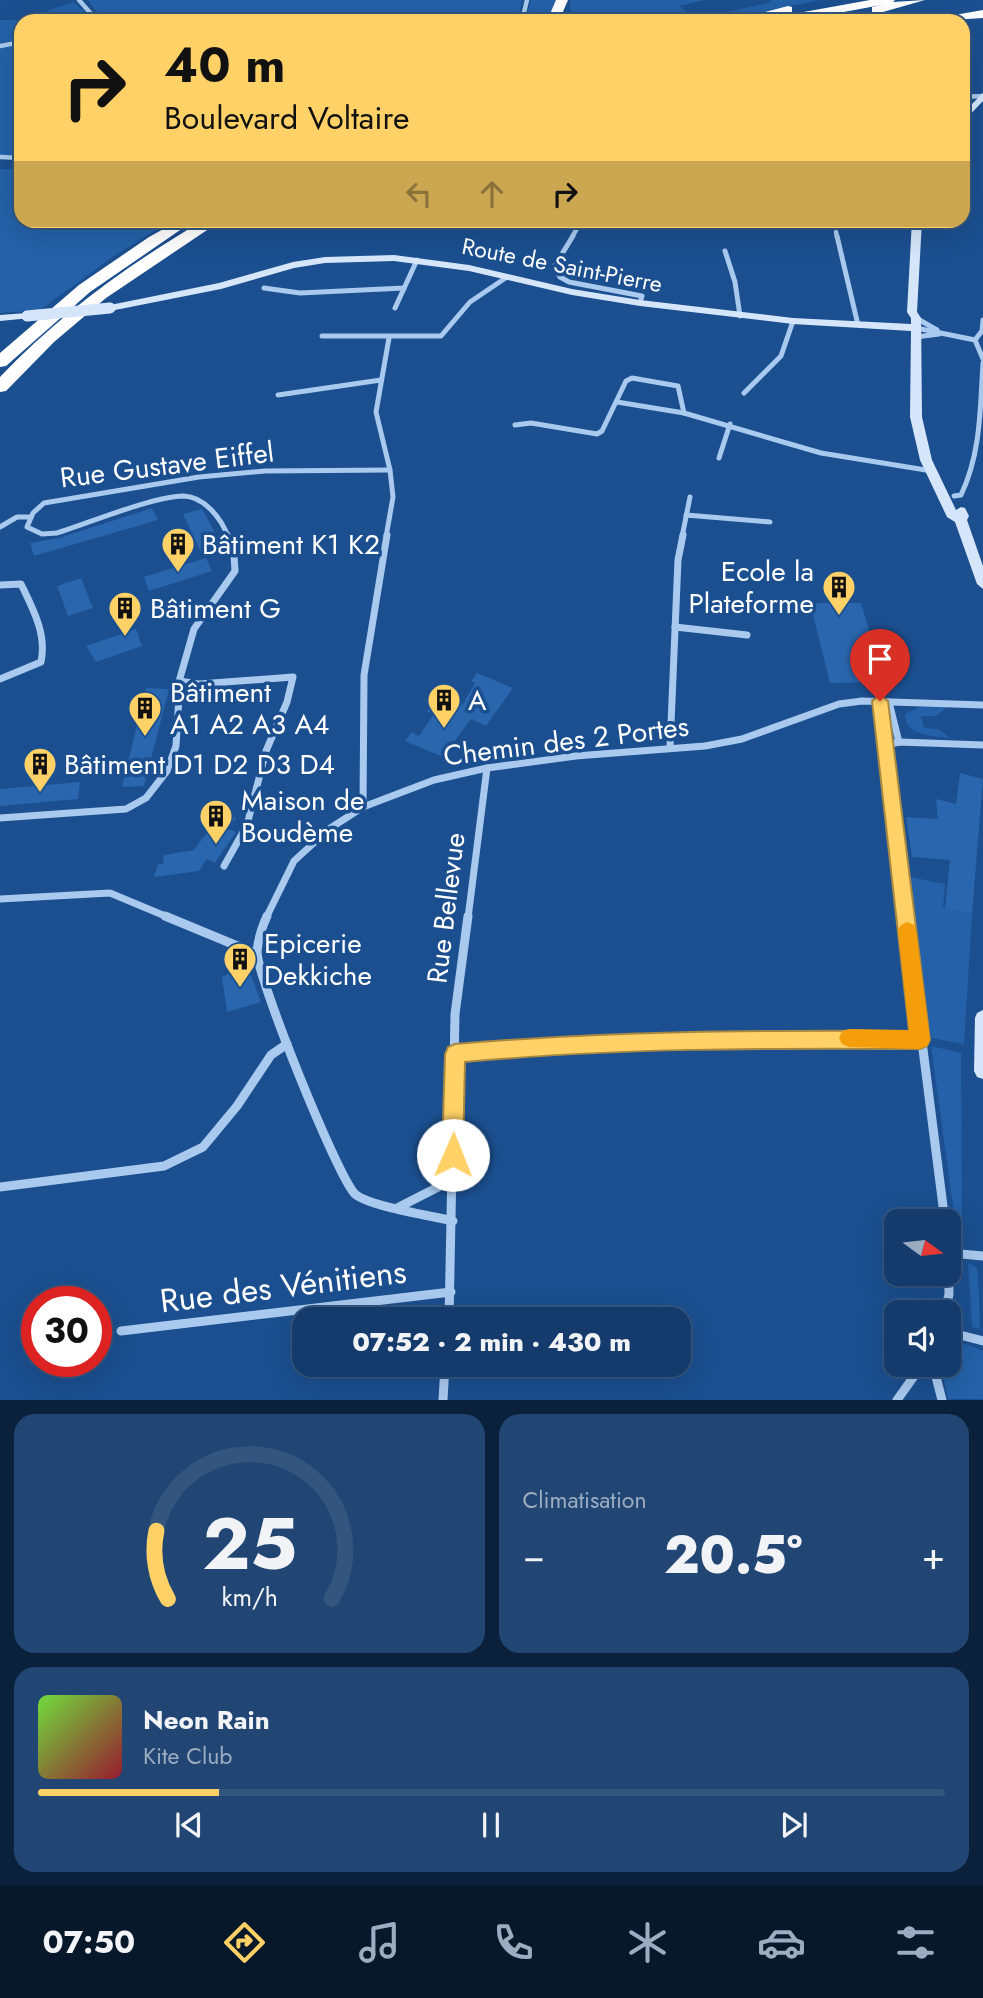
<!DOCTYPE html>
<html lang="fr">
<head>
<meta charset="utf-8">
<style>
	body { margin:0; font-family:Jost,sans-serif; background:#214673; color:#f1f3f6; height:100vh; display:flex; flex-direction:column; font-size:26px; white-space:nowrap }
	* { box-sizing:border-box; margin:0 }
	p { font-size:23px; color:#9dadc1 }
	.icon { flex:none; width:38px; height:38px; fill:none; stroke:currentColor; stroke-width:2; stroke-linecap:round; stroke-linejoin:round }
	.map { position:relative; height:1400px; overflow:hidden }
	.panel { display:flex; flex-direction:column; gap:14px; padding:14px; background:#0b203b; flex:1 }
	.panel>* { flex:none }
	.guide { position:absolute; left:14px; top:14px; width:956px; height:214px; border-radius:21px; box-shadow:0 7px 28px #0002,0 0 0 2px #33557e; background:#ffd166; color:#111; overflow:hidden }
	.needle { width:46px; rotate:105deg }
	.buttons { position:absolute; left:884px; top:1209px; display:grid; gap:14px }
	.buttons a { display:grid; place-items:center; width:77px; height:77px; border-radius:14px; background:#143b6b; box-shadow:0 7px 28px #0002,0 0 0 2px #33557e; font-size:35px }
	.speed { position:absolute; left:21px; top:1286px; display:flex; gap:14px; font-size:35px; font-weight:700; text-align:center }
	.speed>* { display:grid; place-content:center; width:91px; height:91px; border-radius:50%; background:#143b6b; box-shadow:0 7px 28px #0002,0 0 0 2px #33557e; line-height:1 }
	.speed .limit { border:10px solid #d22; background:#fff; color:#111 }
	.pin { position:absolute; display:grid; place-items:center; width:60px; height:60px; color:#fff; margin:-72px -30px; border-radius:50% 50% 50% 0; rotate:-45deg; box-shadow:0 0 7px #0007 }
	.pin .icon { rotate:45deg }
	.me { position:absolute; width:77px; margin:-38px; rotate:1deg; stroke-linejoin:round; filter:drop-shadow(0 0 5px #0008) }
	.turn { display:flex; align-items:center; gap:24px; height:147px; padding:0 35px; font-size:32px }
	.turn .icon { width:91px; height:91px; stroke-width:2.5 }
	.turn b { display:block; font-size:49px; line-height:60px }
	.lanes { display:flex; align-items:center; height:66px; padding:0 35px; background:#0003; justify-content:center; gap:35px; direction:ltr }
	.lanes .off { opacity:.35 }
	.big { font-size:52px; font-weight:800; line-height:1.1 }
	.panel .widget { flex:1; display:flex; flex-direction:column; justify-content:center; gap:10px; min-width:0; padding:0 24px; border-radius:21px; background:#214673 }
	.panel .dial { align-items:center; gap:0 }
	.dial svg { height:182px; overflow:visible; fill:none; stroke:#33557e; stroke-width:7; stroke-linecap:round; text-anchor:middle }
	.dial text { fill:#f1f3f6; stroke:none }
	.song { display:flex; align-items:center; gap:21px }
	.cover { width:84px; height:84px; border-radius:10px; background:linear-gradient(135deg,hsl(100 70% 55%),hsl(350 70% 35%)) }
	.played { height:7px; border-radius:4px; background:linear-gradient(90deg,#ffd166 20%,#33557e 20%) }
	.keys { display:flex; justify-content:space-around; direction:ltr }
	.heat { display:flex; justify-content:space-between; align-items:center; font-size:38px; direction:ltr }
	.panel .tiles { flex:1; display:grid; gap:14px; grid-template-columns:1fr 1fr }
	.widget:last-child { grid-column:span 2 }
	.trip { position:absolute; left:292px; top:1307px; width:399px; height:70px; border-radius:21px; background:#143b6b; box-shadow:0 7px 28px #0002,0 0 0 2px #33557e; font-weight:800; line-height:70px; text-align:center }
	.menu { display:flex; height:112px; justify-content:space-around; align-items:center; background:#08182b; color:#9dadc1 }
	.menu .icon { width:49px; height:49px }
	.menu .selected { color:#ffd166 }
	.menu b { font-size:32px; color:#f1f3f6 }
	.map>svg:first-child { display:block }
</style>
</head>
<body>
<div class="map">
<svg width="983" height="1400" viewBox="0 0 983 1400">
	<rect width="100%" height="100%" fill="#1b4f8f"/>
	<g fill="#2461a8">
		<polygon points="88,0 522,0 519,16 515,21 98,21 99,15"/>
		<polygon points="531,0 556,0 549,21 525,21"/>
		<polygon points="570,0 705,0 679,6 697,19 772,2 770,0 820,0 717,21 576,21 570,8"/>
		<polygon points="73,2 89,15 87,21 21,21 21,39 0,43 0,20 21,20"/>
		<polygon points="21,44 21,155 0,155 0,48"/>
		<polygon points="0,169 21,169 21,220 170,221 114,256 40,310 0,313"/>
		<path d="M947,707l-11,9h-15l3,12 14,1 12,9c-17,-2 -46,-2 -45,-24l14,-7z"/>
		<polygon points="910,877 945,884 943,907 972,914 964,1044 931,1038"/>
		<polygon points="931,1046 961,1053 962,1219 955,1220"/>
		<polygon points="968,1263 977,1268 978,1276 980,1329 972,1327"/>
		<polygon points="952,1342 969,1345 983,1351 983,1399 948,1399 941,1365 948,1365 949,1344"/>
	</g>
	<g fill="#2a66ad">
		<polygon points="152,508 158,520 34,556 30,543 59,538"/>
		<polygon points="202,509 222,545 201,552 183,514"/>
		<polygon points="206,558 212,571 149,591 144,577"/>
		<polygon points="81,578 93,608 68,616 57,586"/>
		<polygon points="810,603 861,603 873,643 876,658 874,659 882,682 830,683"/>
		<polygon points="136,629 142,646 96,662 86,646"/>
		<polygon points="477,673 513,688 486,726 471,719 443,757 405,741 412,732 419,736 434,714 427,711 434,703 450,710 456,701 463,704 475,683 471,681"/>
		<polygon points="146,688 169,689 144,786 122,787"/>
		<polygon points="960,773 983,779 972,914 945,908 950,860 912,857 906,817 938,819 936,799 956,804"/>
		<polygon points="80,782 78,799 0,806 0,789"/>
		<polygon points="222,812 236,818 228,829 236,832 215,863 207,859 199,871 154,877 158,864 163,864 164,855 194,850"/>
		<polygon points="247,964 261,1002 227,1012 222,977"/>
	</g>
	<g fill="none" stroke-linecap="round" stroke-linejoin="round">
		<g stroke="#a9c9ee" stroke-width="4.5">
			<polyline points="79,0 93,16 92,21"/>
			<polyline points="522,21 527,0"/>
			<polyline points="0,46 21,42"/>
			<polyline points="962,97 983,96"/>
			<polyline points="0,157 21,158"/>
			<polyline points="836,232 837,237"/>
			<polyline points="572,237 582,220"/>
		</g>
		<g stroke="#a9c9ee" stroke-width="5">
			<polyline points="573,236 554,267 560,277 569,282 642,296 640,303"/>
			<polyline points="837,236 858,325"/>
			<polyline points="725,251 735,282 740,316"/>
			<polyline points="264,288 300,293 404,288"/>
			<polyline points="395,308 417,260"/>
			<polyline points="916,318 937,330"/>
			<polyline points="916,328 975,340"/>
			<polyline points="322,336 441,336 470,302 507,277"/>
			<polyline points="916,337 939,334"/>
			<polyline points="975,340 982,331 983,320"/>
			<polyline points="975,340 983,359"/>
			<polyline points="744,393 781,356 793,321"/>
			<polyline points="278,395 381,380"/>
			<polyline points="617,402 684,413 821,453 932,471"/>
			<polyline points="515,425 531,423 597,434 602,431 626,381 632,378 678,386 684,413"/>
			<polyline points="719,458 730,424"/>
			<path d="M954,496l7,-1c20,-42 19,-86 22,-132"/>
			<polyline points="686,515 770,522"/>
			<polyline points="0,527 17,517 30,517"/>
			<path d="M228,537c-6,-18 -24,-41 -45,-41 -32,1 -94,27 -126,37l-15,1 -15,-7 6,-14 11,-10 155,-26 66,-6 125,-1"/>
			<polyline points="386,537 393,497 390,470 376,412 389,338"/>
			<polyline points="682,537 690,497"/>
		</g>
		<g stroke="#a9c9ee" stroke-width="7">
			<path d="M0,585l21,-1c12,25 26,50 20,78l-41,17"/>
			<polyline points="675,627 747,635"/>
			<polyline points="179,681 199,684 293,677 287,702 266,751 247,825 224,866"/>
			<polyline points="880,701 886,745"/>
			<polyline points="889,702 899,742"/>
			<polyline points="670,747 678,560 683,535"/>
			<polyline points="363,807 364,675 387,535"/>
			<polyline points="0,818 126,809 146,798 167,771 176,746 180,678 194,629 235,571 234,555 227,535"/>
			<polyline points="0,899 110,893 170,918"/>
			<polyline points="266,918 294,861 329,829 363,807 434,780 487,768 576,756 705,746 742,739 839,704 862,701 983,705"/>
			<polyline points="468,918 487,768"/>
			<polyline points="906,918 886,745 899,742 983,745"/>
		</g>
		<g stroke="#a9c9ee" stroke-width="9">
			<polyline points="165,916 257,954"/>
			<path d="M267,916c-5,11 -9,24 -10,36 0,25 80,224 98,242 13,12 78,22 98,27"/>
			<polyline points="906,916 945,1222"/>
			<polyline points="455,1053 709,1038 920,1040"/>
			<polyline points="0,1187 164,1166 203,1147 237,1106 271,1055 287,1044"/>
			<polyline points="399,1207 452,1180"/>
			<polyline points="950,1253 983,1256"/>
			<polyline points="945,1312 949,1294 948,1244"/>
			<polyline points="449,1320 455,1014 468,916"/>
			<polyline points="121,1331 451,1292"/>
			<polyline points="948,1332 983,1341"/>
			<polyline points="933,1365 942,1400"/>
			<polyline points="443,1400 445,1365"/>
			<polyline points="897,1400 922,1365"/>
		</g>
		<g fill="#d6e6fa" fill-rule="evenodd">
			<polygon points="983,93 983,101 962,123 962,114"/>
			<polygon points="912,220 922,220 917,312 921,318 922,417 932,460 956,510 961,507 965,508 969,516 967,520 983,566 983,589 977,584 955,522 947,517 920,460 910,417 911,331 793,324 640,306 572,295 469,271 394,261 325,263 294,268 221,289 110,311 105,308 110,305 219,283 293,262 325,257 394,255 469,265 572,289 640,300 793,318 911,324 911,318 907,312"/>
			<polygon points="27,313 31,314 31,318 0,321 0,315"/>
			<polygon points="983,1010 983,1079 977,1077 974,1071 975,1018 977,1013"/>
		</g>
		<g fill="#fff" fill-rule="evenodd">
			<polygon points="556,0 568,0 559,21 547,21"/>
			<polygon points="870,0 895,0 893,2 925,0 876,14 872,13 872,7 887,4 795,21 770,21 776,17"/>
			<polygon points="788,6 792,7 792,13 753,21 730,21"/>
			<polygon points="983,10 983,18 937,21 943,17"/>
			<path d="M204,220h18l-116,78 -52,44 -48,49 -6,1v-15c60,-63 129,-113 204,-157z"/>
			<polygon points="178,221 185,225 183,228 90,292 6,366 0,367 0,353 79,285 149,237"/>
		</g>
		<polyline stroke="#d6e6fa" stroke-width="11" points="27,316 110,308"/>
	</g>
	<path fill="#ffd166" stroke="#a68842" stroke-width="2" d="M880,695l8,6 42,339 -3,6 -7,3c-152,-1 -304,-1 -455,13l-2,93 -3,7 -7,3 -8,-3 -3,-7 3,-101 3,-7 7,-3c152,-13 302,-14 454,-13l-37,-330z"/>
	<polygon fill="#f59e0b" points="907,922 914,925 916,930 930,1040 927,1046 920,1049 849,1047 842,1044 839,1038 842,1031 849,1029 909,1030 898,930 901,925"/>
	<defs>
		<symbol id="building-pin" viewBox="-11 -11 22 30"><path d="M0 17L-7.5 6A9.5 9.5 0 1 1 7.5 6Z" fill="#ffd166" stroke="#1b4f8f"/><path d="M-4-6H4V6H1V3H-1V6H-4ZM-2.5-4.3h1.7v1.8h-1.7ZM.8-4.3h1.7v1.8H.8ZM-2.5-1h1.7V.8h-1.7ZM.8-1h1.7V.8H.8Z" fill="#111"/></symbol>
	</defs>
	<g fill-rule="evenodd">
		<use href="#building-pin" x="159" y="525" width="38" height="52"/>
		<use href="#building-pin" x="820" y="568" width="38" height="52"/>
		<use href="#building-pin" x="106" y="589" width="38" height="52"/>
		<use href="#building-pin" x="425" y="681" width="38" height="52"/>
		<use href="#building-pin" x="126" y="689" width="38" height="52"/>
		<use href="#building-pin" x="21" y="745" width="38" height="52"/>
		<use href="#building-pin" x="197" y="797" width="38" height="52"/>
		<use href="#building-pin" x="221" y="940" width="38" height="52"/>
	</g>
	<g text-anchor="middle" dominant-baseline="central" stroke-width="7" stroke-linejoin="round" paint-order="stroke">
		<g font-size="23" fill="#fff" stroke="#1b4f8f">
			<text transform="translate(562 265) rotate(11)">Route de Saint-Pierre</text>
		</g>
		<g font-size="28" fill="#fff" stroke="#1b4f8f">
			<text transform="translate(167 465) rotate(-7)">Rue Gustave Eiffel</text>
			<text transform="translate(566 741) rotate(-7)">Chemin des 2 Portes</text>
			<text transform="translate(446 908) rotate(-83)">Rue Bellevue</text>
		</g>
		<g font-size="28" fill="#fff" stroke="#1b4f8f" text-anchor="start">
			<text x="202" y="544">Bâtiment K1 K2</text>
			<text x="814" y="571" text-anchor="end">Ecole la<tspan x="814" dy="32">Plateforme</tspan></text>
			<text x="150" y="608">Bâtiment G</text>
			<text x="170" y="692">Bâtiment<tspan x="170" dy="32">A1 A2 A3 A4</tspan></text>
			<text x="468" y="700">A</text>
			<text x="64" y="764">Bâtiment D1 D2 D3 D4</text>
			<text x="241" y="800">Maison de<tspan x="241" dy="32">Boudème</tspan></text>
			<text x="264" y="943">Epicerie<tspan x="264" dy="32">Dekkiche</tspan></text>
		</g>
		<g font-size="33" fill="#fff" stroke="#1b4f8f">
			<text transform="translate(283 1286) rotate(-7)">Rue des Vénitiens</text>
		</g>
	</g>
</svg>
<div class="buttons">
<a><svg class="needle" viewBox="-14 -14 28 28"><path d="M0-13l5 13h-10z" fill="#e53935"/><path d="M0 13l5-13h-10z" fill="#9dadc1"/></svg></a>
<a><svg class="icon" aria-label="sound" viewBox="0 0 24 24"><path d="M4 9h4l5-4v14l-5-4H4zM17 9q2 3 0 6"/></svg></a>
</div>
<div class="speed"><div class="limit">30</div></div>
<div class="pin" style="left:880px;top:701px;background:#d93025"><svg class="icon" aria-label="arrive" viewBox="0 0 24 24"><path d="M6 21V4h12l-3 4 3 4H6"/></svg></div>
<svg class="me" style="left:453px;top:1155px" viewBox="-20 -20 40 40"><circle r="19" fill="#fff"/><path d="M0-13L10 11 0 6-10 11z" fill="#ffd166"/></svg>
<div class="trip">07:52 · 2 min · 430 m</div>
<div class="guide">
<div class="turn"><svg class="icon" aria-label="right" viewBox="0 0 24 24"><path d="M7 20v-9h11M14 6l5 5-5 5"/></svg><div><b>40 m</b>Boulevard Voltaire</div></div>
<div class="lanes"><svg class="icon off" aria-label="left" viewBox="0 0 24 24"><path d="M17 20v-9H6M10 6l-5 5 5 5"/></svg><svg class="icon off" aria-label="ahead" viewBox="0 0 24 24"><path d="M12 20V5M6 11l6-6 6 6"/></svg><svg class="icon" aria-label="right" viewBox="0 0 24 24"><path d="M7 20v-9h11M14 6l5 5-5 5"/></svg></div>
</div>
</div>
<section class="panel">
<div class="tiles">
<div class="widget dial"><svg viewBox="0 0 100 80">
<path d="M14 69A42 42 0 1 1 86 69"/>
<path d="M14 69A42 42 0 0 1 9 39" stroke="#ffd166"/>
<text x="50" y="56" font-size="32" font-weight="700">25</text>
<text x="50" y="72" font-size="11">km/h</text>
</svg></div>
<div class="widget"><p>Climatisation</p>
<div class="heat"><a>−</a><b class="big">20.5°</b><a>+</a></div>
</div>
<div class="widget">
<div class="song"><i class="cover"></i><div><b>Neon Rain</b><p>Kite Club</p></div></div>
<div class="played"></div>
<div class="keys"><svg class="icon" aria-label="previous" viewBox="0 0 24 24"><path d="M18 5L8 12l10 7zM5 5v14"/></svg><svg class="icon" aria-label="pause" viewBox="0 0 24 24"><path d="M8 5v14M16 5v14"/></svg><svg class="icon" aria-label="next" viewBox="0 0 24 24"><path d="M6 5l10 7-10 7zM19 5v14"/></svg></div>
</div>
</div>
</section>
<nav class="menu">
<b>07:50</b>
<svg class="icon selected" aria-label="directions" viewBox="0 0 24 24"><path d="M12 3l9 9-9 9-9-9zM9 14v-3h6M13 9l2 2-2 2"/></svg>
<svg class="icon" aria-label="music" viewBox="0 0 24 24"><path d="M9 18V5l10-2v13"/><circle cx="6" cy="18" r="3"/><circle cx="16" cy="16" r="3"/></svg>
<svg class="icon" aria-label="phone" viewBox="0 0 24 24"><path d="M5 4h4l2 5-3 2q2 4 5 5l2-3 5 2v4C11 20 4 13 5 4z"/></svg>
<svg class="icon" aria-label="climate" viewBox="0 0 24 24"><path d="M12 3v18M4 7l16 10M4 17L20 7"/></svg>
<svg class="icon" aria-label="car" viewBox="0 0 24 24"><path d="M5 17H2v-5l4-1 3-4h7l3 4 3 1v5h-3M9 17h6M6 11h13"/><circle cx="7" cy="17" r="2"/><circle cx="17" cy="17" r="2"/></svg>
<svg class="icon" aria-label="filters" viewBox="0 0 24 24"><path d="M4 7h16M4 17h16"/><circle cx="9" cy="7" r="2"/><circle cx="15" cy="17" r="2"/></svg>
</nav>
</body>
</html>
